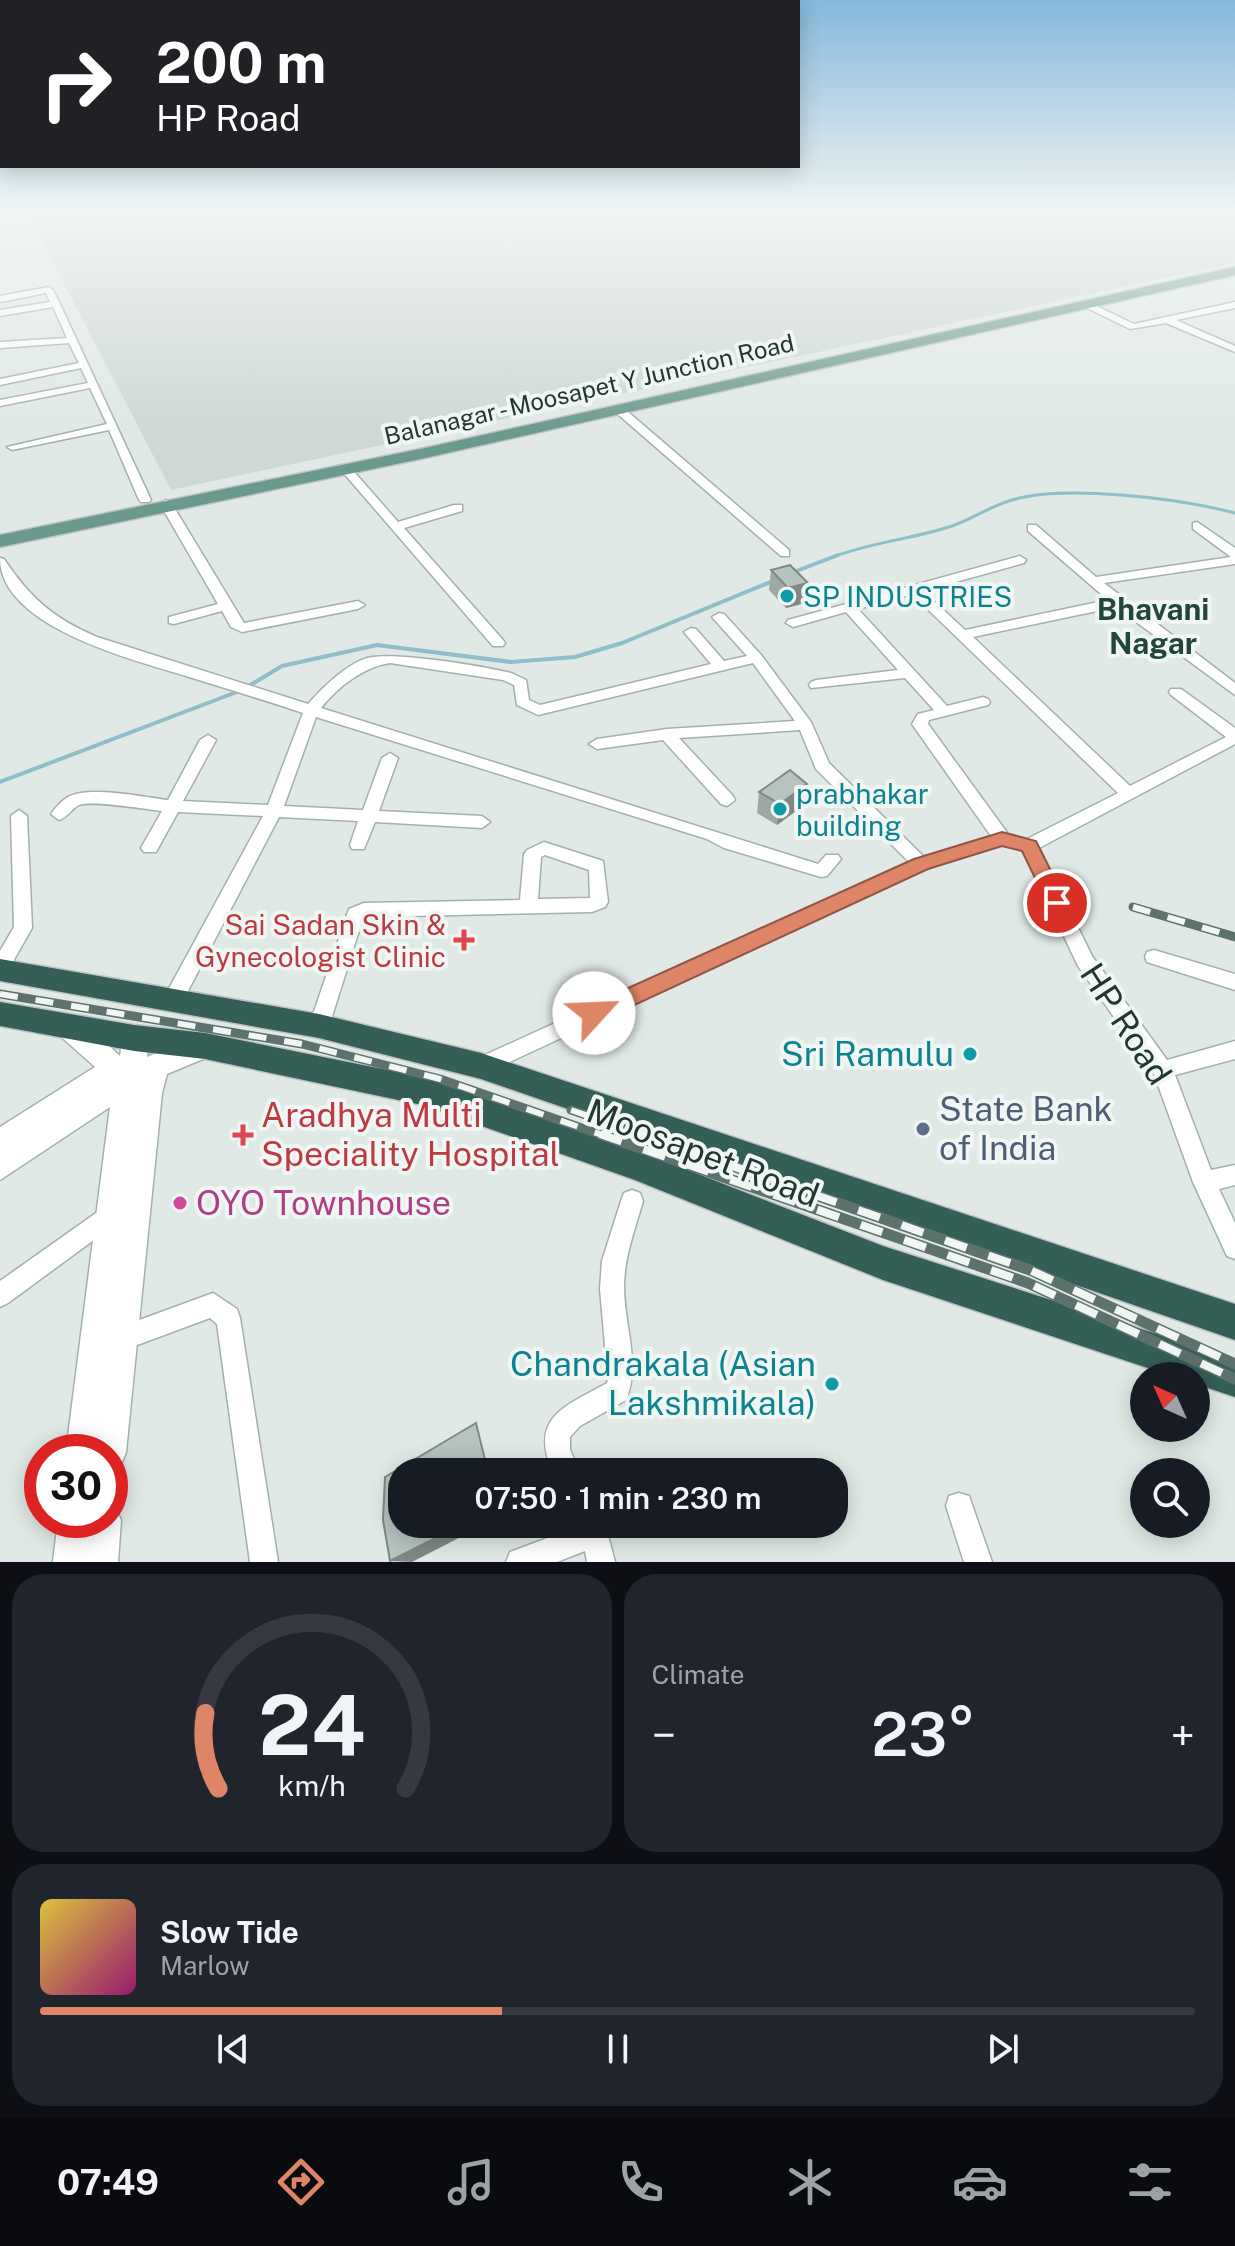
<!DOCTYPE html>
<html lang="en">
<head>
<meta charset="utf-8">
<style>
	body { margin:0; font-family:"Public Sans",sans-serif; background:#20242c; color:#f1f3f6; height:100vh; display:flex; flex-direction:column; font-size:30px; white-space:nowrap }
	* { box-sizing:border-box; margin:0 }
	p { font-size:26px; color:#9ea1a6 }
	.icon { flex:none; width:44px; height:44px; fill:none; stroke:currentColor; stroke-width:2; stroke-linecap:round; stroke-linejoin:round }
	.map { position:relative; height:1562px; overflow:hidden }
	.drawer { display:flex; flex-direction:column; gap:12px; padding:12px; background:#0d0f14; flex:1 }
	.drawer>* { flex:none }
	.banner { position:absolute; left:0px; top:0px; width:800px; height:168px; box-shadow:0 4px 20px #0003; background:#202124; color:#fff; overflow:hidden }
	.needle { width:52px; rotate:315deg }
	.fabs { position:absolute; left:1130px; top:1362px; display:grid; gap:16px }
	.fabs a { display:grid; place-items:center; width:80px; height:80px; border-radius:50%; background:#171b24; box-shadow:0 4px 20px #0003; font-size:40px }
	.speed { position:absolute; left:24px; top:1434px; display:flex; gap:16px; font-size:40px; font-weight:700; text-align:center }
	.speed>* { display:grid; place-content:center; width:104px; height:104px; border-radius:50%; background:#171b24; box-shadow:0 4px 20px #0003; line-height:1 }
	.speed .limit { border:12px solid #d22; background:#fff; color:#111 }
	.pin { position:absolute; display:grid; place-items:center; width:68px; height:68px; color:#fff; margin:-34px; border:4px solid #fff; border-radius:50%; box-shadow:0 2px 8px #0007 }
	.me { position:absolute; width:88px; margin:-44px; rotate:65deg; stroke-linejoin:round; filter:drop-shadow(0 0 6px #0008) }
	.turn { display:flex; align-items:center; gap:28px; height:168px; padding:0 24px; font-size:36px }
	.turn .icon { width:104px; height:104px; stroke-width:2.5 }
	.turn b { display:block; font-size:56px; line-height:68px }
	.big { font-size:60px; font-weight:600; line-height:1.1 }
	.drawer .card { flex:1; display:flex; flex-direction:column; justify-content:center; gap:12px; min-width:0; padding:0 28px; border-radius:32px; background:#20242c }
	.drawer .dial { align-items:center; gap:0 }
	.dial svg { height:208px; overflow:visible; fill:none; stroke:#363941; stroke-width:7; stroke-linecap:round; text-anchor:middle }
	.dial text { fill:#f1f3f6; stroke:none }
	.song { display:flex; align-items:center; gap:24px }
	.cover { width:96px; height:96px; border-radius:12px; background:linear-gradient(135deg,hsl(50 70% 55%),hsl(320 70% 35%)) }
	.played { height:8px; border-radius:4px; background:linear-gradient(90deg,#df8567 40%,#363941 40%) }
	.keys { display:flex; justify-content:space-around; direction:ltr }
	.heat { display:flex; justify-content:space-between; align-items:center; font-size:44px; direction:ltr }
	.drawer .tiles { flex:1; display:grid; gap:12px; grid-template-columns:1fr 1fr }
	.card:last-child { grid-column:span 2 }
	.trip { position:absolute; left:388px; top:1458px; width:460px; height:80px; border-radius:32px; background:#171b24; box-shadow:0 4px 20px #0003; font-weight:600; line-height:80px; text-align:center }
	.tabs { display:flex; height:128px; justify-content:space-around; align-items:center; background:#090b0e; color:#9ea1a6 }
	.tabs .icon { width:56px; height:56px }
	.tabs .current { color:#df8567 }
	.tabs b { font-size:36px; color:#f1f3f6 }
	.map>svg:first-child { display:block }
</style>
</head>
<body>
<div class="map">
<svg width="1235" height="1562" viewBox="0 0 1235 1562">
	<rect width="100%" height="100%" fill="#e0e9e5"/>
	<polygon fill="#ced8d4" points="28,214 1235,214 1235,263 171,490"/>
	<g fill="none" stroke-linecap="round" stroke-linejoin="round">
		<path stroke="#8ebec7" stroke-width="3" d="M833,557c39,-15 80,-18 119,-31 20,-7 37,-19 57,-25 52,-18 172,-2 226,12"/>
		<g stroke="#8ebec7" stroke-width="4">
			<polyline points="794,572 838,555"/>
			<polyline points="0,782 242,690 282,666 377,645 511,662 575,657 622,643 773,581"/>
		</g>
		<defs>
			<g id="street">
				<polygon points="49,287 53,290 60,304 151,500 149,502 141,502 139,500 109,430 12,450 7,447 107,424 90,388 0,406 0,400 88,383 81,368 0,385 0,379 79,363 69,343 0,348 0,342 67,338 53,307 0,316 0,310 50,302 46,293 0,302 0,296"/>
				<polygon points="1084,300 1134,324 1235,302 1235,308 1176,320 1235,346 1235,352 1166,323 1130,329 1081,305 1080,303"/>
				<polygon points="613,406 621,406 789,550 789,556 781,556 613,410"/>
				<polygon points="341,466 349,466 398,522 454,505 462,505 462,511 404,528 503,640 505,643 503,646 493,646 341,470"/>
				<polygon points="166,500 172,504 244,623 358,601 365,605 358,609 242,632 231,627 222,611 174,624 169,623 169,617 218,604 160,504"/>
				<path d="M1197,522l38,26v16l-131,19 131,100v12l-119,-88 -143,30 157,149 96,-49 -55,-42 -2,-3 2,-3h10l54,39v16l-196,104 53,108 75,104 68,-19v18l-60,16 36,95 24,-5v20l-16,4 16,34v36l-8,-3 -34,-74 -39,-108 -76,-108 -55,-116 -21,-5 -75,23 -439,204 -7,3 -7,-3 -3,-6 3,-6 435,-198 -93,-93 -16,-39 -121,8 54,58 2,4 -8,6 -6,-2 -58,-64 -66,9 -8,-5 8,-5 70,-10 128,-8 -42,-58 -215,52 -21,-10 -3,-20 -11,-5 -113,-17c-27,4 -52,24 -69,45l497,156 8,-9h12l3,4 -14,17 -6,1 -97,-29 -17,-9 -391,-122 -32,89 79,4 19,-52 8,-5 8,5 -19,53 103,5 8,6 -8,6 -107,-6 -11,27h-12l-2,-4 8,-24 -79,-4 -99,189 -7,2 -7,-2 -3,-6 3,-6 97,-178 -85,-4 -22,40h-12l-3,-4 21,-37c-17,-2 -70,-11 -83,-6 -8,4 -11,12 -20,15l-8,-6c4,-6 12,-15 19,-18 20,-10 74,1 98,4l32,-60 8,-5 8,5 -33,61 85,4 35,-92c-39,-13 -78,-25 -117,-37 -52,-16 -186,-49 -186,-118l4,1c27,40 49,59 93,78l211,67c14,-16 39,-40 59,-46 26,-7 115,8 144,15l15,7 3,20 11,5 171,-41 -27,-32 7,-4 5,1 28,32 23,-5 -35,-39 7,-4 5,1 37,41 50,67 18,41 95,94 67,-21 -79,-112 6,-10 16,-4 -29,-32 -94,10 -2,-3 2,-3 5,-2 82,-10 -52,-58 -53,15 -7,-4 2,-3 232,-64 6,4 -2,3 -101,28 42,39 143,-30 -80,-69v-6h8l60,52 135,-20 -38,-28v-6zM912,594l206,199 -91,46 -19,-5 -80,-110 1,-4 59,-15 2,-3 -2,-3 -5,-2 -36,9 -89,-97z"/>
				<polygon points="19,810 27,816 32,928 7,972 0,975 0,951 14,927 11,816"/>
				<path d="M544,842l59,19 5,41 -3,5 -13,5 -226,5 -3,1 -34,108 -3,6 -7,2 -7,-2 -3,-6 40,-117 15,-6 156,-3 4,-46 3,-4zM545,855l44,15 1,28 -52,1 3,-42z"/>
				<polygon points="1154,950 1235,974 1235,990 1147,962 1145,957 1147,952"/>
				<path d="M632,1190l8,3 3,8c-8,28 -19,57 -19,86 0,38 17,77 2,113l-46,26 -10,11v13l10,22h-27c-25,-55 13,-66 54,-89l1,-4 -8,-90 2,-28 19,-60 3,-8z"/>
				<polygon points="113,1201 121,1204 124,1212 121,1220 8,1303 0,1307 0,1281"/>
				<polygon points="213,1293 237,1309 240,1318 278,1562 250,1562 217,1324 210,1318 121,1351 112,1348 109,1339 112,1330"/>
				<polygon points="959,1493 969,1496 992,1562 964,1562 946,1506 949,1496"/>
				<polygon points="585,1524 605,1524 615,1562 587,1562 585,1551 557,1562 506,1562 510,1552"/>
			</g>
			<g id="secondary">
				<polygon points="68,1015 78,1018 120,1056 124,1030 134,1026 144,1030 148,1038 147,1057 205,1034 215,1038 219,1046 215,1054 167,1074 162,1093 126,1452 121,1465 110,1469 110,1452 66,1452 110,1107 0,1180 0,1127 95,1067 58,1034 54,1026 58,1018"/>
				<polygon points="110,1505 115,1507 121,1520 118,1562 53,1562 58,1520 110,1520"/>
			</g>
			<polygon id="primary" points="1235,267 1235,275 425,458 0,547 0,535 425,448"/>
			<g id="highway">
				<polygon points="0,959 319,1014 481,1053 1235,1304 1235,1340 481,1079 319,1038 0,981"/>
				<polygon points="0,1002 134,1025 205,1033 422,1077 639,1151 883,1246 1235,1359 1235,1397 1196,1384 1196,1376 1172,1376 883,1280 635,1180 422,1105 205,1059 134,1051 0,1026"/>
			</g>
		</defs>
		<use href="#street" stroke="#a4b0ab" stroke-width="3"/>
		<use href="#secondary" stroke="#a1b3ac" stroke-width="3"/>
		<use href="#primary" stroke="#bdc3c1" stroke-width="3"/>
		<use href="#highway" stroke="#bdc3c1" stroke-width="3"/>
		<use href="#street" fill="#fff" fill-rule="evenodd"/>
		<use href="#secondary" fill="#fff" fill-rule="evenodd"/>
		<use href="#primary" fill="#6a998d" fill-rule="evenodd"/>
		<use href="#highway" fill="#335f56" fill-rule="evenodd"/>
		<defs>
			<g id="rail-far1">
				<polyline points="1133,907 1235,937"/>
				<polyline points="0,994 302,1044 440,1079 605,1136"/>
				<polyline points="571,1110 647,1136"/>
			</g>
			<g id="rail">
				<polyline points="600,1134 1028,1283 1235,1379"/>
				<polyline points="641,1134 1030,1270 1235,1364"/>
			</g>
		</defs>
		<use href="#rail-far1" stroke="#5d726d" stroke-width="9"/>
		<use href="#rail" stroke="#5d726d" stroke-width="11"/>
		<use href="#rail-far1" stroke="#f0f6f3" stroke-width="6" stroke-dasharray="18" stroke-linecap="butt"/>
		<use href="#rail" stroke="#f0f6f3" stroke-width="8" stroke-dasharray="23" stroke-linecap="butt"/>
	</g>
	<g fill="#9da8a3">
		<polygon points="771,570 808,583 805,603 786,608 769,590"/>
		<polygon points="759,792 804,805 777,825 757,813"/>
	</g>
	<g fill="#7f8885">
		<polygon points="808,583 805,603 786,608 788,588"/>
		<polygon points="807,784 804,805 777,825 780,804"/>
		<polygon points="463,1524 486,1524 412,1562 390,1561"/>
	</g>
	<g fill="#b6c3be" stroke="#7f8885" stroke-width="2">
		<polygon points="790,565 808,583 788,588 771,570"/>
		<polygon points="790,770 807,784 780,804 759,792"/>
		<polygon points="476,1423 488,1472 402,1472 402,1524 463,1524 390,1561 383,1520 385,1477"/>
	</g>
	<linearGradient id="sky" x2="0" y2="1"><stop stop-color="#84b8db"/><stop offset="0.49" stop-color="#f1f5f3"/><stop offset="1" stop-color="#f1f5f3" stop-opacity="0"/></linearGradient>
	<rect width="1235" height="433" fill="url(#sky)"/>
	<polygon fill="#df8567" stroke="#915643" stroke-width="2" points="1002,832 1036,841 1067,903 1064,909 1050,909 1022,851 1002,846 928,869 602,1020 586,1020 583,1013 586,1007 914,859"/>
	<g fill="#0f9aa8" stroke="#f0f6f3" stroke-width="3">
		<circle cx="787" cy="596" r="8"/>
		<circle cx="780" cy="809" r="8"/>
		<circle cx="970" cy="1054" r="8"/>
		<circle cx="832" cy="1384" r="8"/>
	</g>
	<g fill="#e0444e" stroke="#f0f6f3" stroke-width="3">
		<path d="M460 928h8v8h8v8h-8v8h-8v-8h-8v-8h8z"/>
		<path d="M239 1123h8v8h8v8h-8v8h-8v-8h-8v-8h8z"/>
	</g>
	<circle fill="#5c6f8a" stroke="#f0f6f3" stroke-width="3" cx="923" cy="1129" r="8"/>
	<circle fill="#d1479c" stroke="#f0f6f3" stroke-width="3" cx="180" cy="1203" r="8"/>
	<g text-anchor="middle" dominant-baseline="central" stroke-width="8" stroke-linejoin="round" paint-order="stroke">
		<g font-size="24" fill="#233731" stroke="#f0f6f3">
			<text transform="translate(589 389) rotate(-13)">Balanagar - Moosapet Y Junction Road</text>
		</g>
		<g font-size="28" fill="#0d838f" stroke="#f0f6f3" text-anchor="start">
			<text x="803" y="596">SP INDUSTRIES</text>
			<text x="796" y="793">prabhakar<tspan x="796" dy="32">building</tspan></text>
		</g>
		<g font-size="28" fill="#be3a42" stroke="#f0f6f3" text-anchor="end">
			<text x="446" y="924">Sai Sadan Skin &amp;<tspan x="446" dy="32">Gynecologist Clinic</tspan></text>
		</g>
		<g font-size="30" font-weight="bold" fill="#22463d" stroke="#f0f6f3">
			<text x="1153" y="609">Bhavani<tspan x="1153" dy="34">Nagar</tspan></text>
		</g>
		<g font-size="34" fill="#233731" stroke="#f0f6f3">
			<text transform="translate(1126 1024) rotate(57)">HP Road</text>
			<text transform="translate(703 1153) rotate(21)">Moosapet Road</text>
		</g>
		<g font-size="34" fill="#0d838f" stroke="#f0f6f3" text-anchor="end">
			<text x="954" y="1054">Sri Ramulu</text>
			<text x="816" y="1364">Chandrakala (Asian<tspan x="816" dy="39">Lakshmikala)</tspan></text>
		</g>
		<g font-size="34" fill="#4e5e75" stroke="#f0f6f3" text-anchor="start">
			<text x="939" y="1109">State Bank<tspan x="939" dy="39">of India</tspan></text>
		</g>
		<g font-size="34" fill="#be3a42" stroke="#f0f6f3" text-anchor="start">
			<text x="261" y="1115">Aradhya Multi<tspan x="261" dy="39">Speciality Hospital</tspan></text>
		</g>
		<g font-size="34" fill="#b23c85" stroke="#f0f6f3" text-anchor="start">
			<text x="196" y="1203">OYO Townhouse</text>
		</g>
	</g>
</svg>
<div class="fabs">
<a><svg class="needle" viewBox="-14 -14 28 28"><path d="M0-13l5 13h-10z" fill="#e53935"/><path d="M0 13l5-13h-10z" fill="#9ea1a6"/></svg></a>
<a><svg class="icon" aria-label="search" viewBox="0 0 24 24"><circle cx="10" cy="10" r="6"/><path d="M15 15l6 6"/></svg></a>
</div>
<div class="speed"><div class="limit">30</div></div>
<div class="pin" style="left:1057px;top:903px;background:#d93025"><svg class="icon" aria-label="arrive" viewBox="0 0 24 24"><path d="M6 21V4h12l-3 4 3 4H6"/></svg></div>
<svg class="me" style="left:594px;top:1013px" viewBox="-20 -20 40 40"><circle r="19" fill="#fff"/><path d="M0-13L10 11 0 6-10 11z" fill="#df8567"/></svg>
<div class="trip">07:50 · 1 min · 230 m</div>
<div class="banner">
<div class="turn"><svg class="icon" aria-label="right" viewBox="0 0 24 24"><path d="M7 20v-9h11M14 6l5 5-5 5"/></svg><div><b>200 m</b>HP Road</div></div>
</div>
</div>
<section class="drawer">
<div class="tiles">
<div class="card dial"><svg viewBox="0 0 100 80">
<path d="M14 69A42 42 0 1 1 86 69"/>
<path d="M14 69A42 42 0 0 1 9 40" stroke="#df8567"/>
<text x="50" y="56" font-size="32" font-weight="700">24</text>
<text x="50" y="72" font-size="11">km/h</text>
</svg></div>
<div class="card"><p>Climate</p>
<div class="heat"><a>−</a><b class="big">23°</b><a>+</a></div>
</div>
<div class="card">
<div class="song"><i class="cover"></i><div><b>Slow Tide</b><p>Marlow</p></div></div>
<div class="played"></div>
<div class="keys"><svg class="icon" aria-label="previous" viewBox="0 0 24 24"><path d="M18 5L8 12l10 7zM5 5v14"/></svg><svg class="icon" aria-label="pause" viewBox="0 0 24 24"><path d="M8 5v14M16 5v14"/></svg><svg class="icon" aria-label="next" viewBox="0 0 24 24"><path d="M6 5l10 7-10 7zM19 5v14"/></svg></div>
</div>
</div>
</section>
<nav class="tabs">
<b>07:49</b>
<svg class="icon current" aria-label="directions" viewBox="0 0 24 24"><path d="M12 3l9 9-9 9-9-9zM9 14v-3h6M13 9l2 2-2 2"/></svg>
<svg class="icon" aria-label="music" viewBox="0 0 24 24"><path d="M9 18V5l10-2v13"/><circle cx="6" cy="18" r="3"/><circle cx="16" cy="16" r="3"/></svg>
<svg class="icon" aria-label="phone" viewBox="0 0 24 24"><path d="M5 4h4l2 5-3 2q2 4 5 5l2-3 5 2v4C11 20 4 13 5 4z"/></svg>
<svg class="icon" aria-label="climate" viewBox="0 0 24 24"><path d="M12 3v18M4 7l16 10M4 17L20 7"/></svg>
<svg class="icon" aria-label="car" viewBox="0 0 24 24"><path d="M5 17H2v-5l4-1 3-4h7l3 4 3 1v5h-3M9 17h6M6 11h13"/><circle cx="7" cy="17" r="2"/><circle cx="17" cy="17" r="2"/></svg>
<svg class="icon" aria-label="filters" viewBox="0 0 24 24"><path d="M4 7h16M4 17h16"/><circle cx="9" cy="7" r="2"/><circle cx="15" cy="17" r="2"/></svg>
</nav>
</body>
</html>
